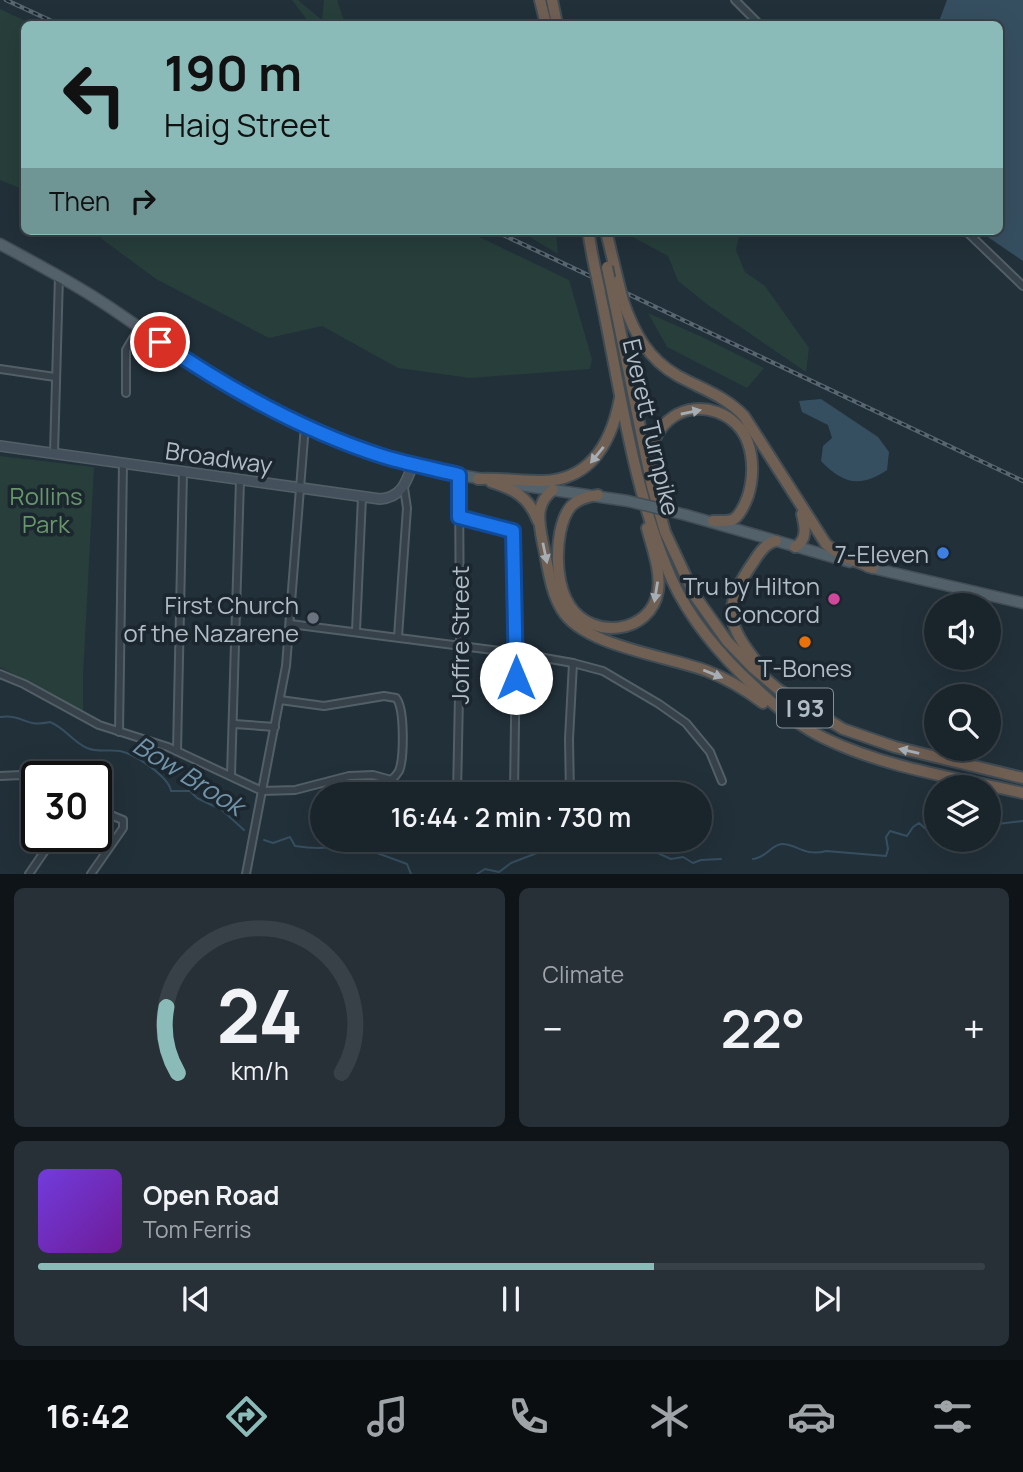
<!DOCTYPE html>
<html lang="en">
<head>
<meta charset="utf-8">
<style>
	body { margin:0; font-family:Manrope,sans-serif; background:#273037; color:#f1f3f6; height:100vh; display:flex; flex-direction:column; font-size:26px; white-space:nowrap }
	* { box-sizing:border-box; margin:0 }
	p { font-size:23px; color:#9fa4a9 }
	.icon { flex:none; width:38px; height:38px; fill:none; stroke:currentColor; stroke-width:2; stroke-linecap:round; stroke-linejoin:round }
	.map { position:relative; height:874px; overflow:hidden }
	.sheet { display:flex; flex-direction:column; gap:14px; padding:14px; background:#0e1418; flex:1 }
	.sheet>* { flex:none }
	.hud { position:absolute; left:21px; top:21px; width:982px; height:214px; border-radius:10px; box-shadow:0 7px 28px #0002,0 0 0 2px #384147; background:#8bbbb9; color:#111; overflow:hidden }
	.tools { position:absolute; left:924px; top:593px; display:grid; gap:14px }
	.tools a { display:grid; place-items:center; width:77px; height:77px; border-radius:50%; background:#1a242b; box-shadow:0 7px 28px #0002,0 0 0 2px #384147; font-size:35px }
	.speed { position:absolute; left:21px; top:761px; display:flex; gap:14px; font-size:35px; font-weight:700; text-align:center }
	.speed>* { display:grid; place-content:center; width:91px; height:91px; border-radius:50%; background:#1a242b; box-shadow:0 7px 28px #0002,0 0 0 2px #384147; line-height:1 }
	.speed .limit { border:4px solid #111; border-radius:10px; background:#fff; color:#111 }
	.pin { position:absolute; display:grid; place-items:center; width:60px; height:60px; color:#fff; margin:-30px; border:4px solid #fff; border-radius:50%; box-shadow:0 2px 7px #0007 }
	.me { position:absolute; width:77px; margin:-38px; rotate:0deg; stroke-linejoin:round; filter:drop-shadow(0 0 5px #0008) }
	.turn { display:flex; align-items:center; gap:24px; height:147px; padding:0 28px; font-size:32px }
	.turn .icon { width:91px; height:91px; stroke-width:2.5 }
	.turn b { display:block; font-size:49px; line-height:60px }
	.then { display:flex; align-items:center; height:66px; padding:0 28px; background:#0003; gap:14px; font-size:26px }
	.big { font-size:52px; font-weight:600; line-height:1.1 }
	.sheet .widget { flex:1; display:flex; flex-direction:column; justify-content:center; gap:10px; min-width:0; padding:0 24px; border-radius:10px; background:#273037 }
	.sheet .dial { align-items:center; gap:0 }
	.dial svg { height:182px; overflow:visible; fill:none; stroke:#384147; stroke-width:7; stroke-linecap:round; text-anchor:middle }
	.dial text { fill:#f1f3f6; stroke:none }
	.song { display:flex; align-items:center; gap:21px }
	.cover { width:84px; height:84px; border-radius:10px; background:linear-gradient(135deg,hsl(260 70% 55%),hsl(280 70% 35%)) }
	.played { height:7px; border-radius:4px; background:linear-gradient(90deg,#8bbbb9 65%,#384147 65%) }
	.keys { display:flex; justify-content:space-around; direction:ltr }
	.heat { display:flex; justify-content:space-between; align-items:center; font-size:38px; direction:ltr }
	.sheet .tiles { flex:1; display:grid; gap:14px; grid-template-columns:1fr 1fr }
	.widget:last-child { grid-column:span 2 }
	.trip { position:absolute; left:310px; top:782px; width:402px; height:70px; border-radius:35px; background:#1a242b; box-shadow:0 7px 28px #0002,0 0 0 2px #384147; font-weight:600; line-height:70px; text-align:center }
	.tabs { display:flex; height:112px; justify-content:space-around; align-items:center; background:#0a0e11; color:#9fa4a9 }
	.tabs .icon { width:49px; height:49px }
	.tabs .current { color:#8bbbb9 }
	.tabs b { font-size:32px; color:#f1f3f6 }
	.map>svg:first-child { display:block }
</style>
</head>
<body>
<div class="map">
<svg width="1023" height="874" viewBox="0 0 1023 874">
	<rect width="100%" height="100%" fill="#223039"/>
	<g fill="#273e3b">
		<polygon points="292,0 298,0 322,20 324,0 337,0 345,24 310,24"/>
		<polygon points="0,9 32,24 24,24 24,185 22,189 0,180"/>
		<polygon points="96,231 467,231 569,280 592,359 590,369 470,378 398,368 322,326 269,338 156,279 102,239"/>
		<polygon points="520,231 556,231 558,254"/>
		<polygon points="628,231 692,231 701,235 706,231 740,231 736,250 745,272 765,286 809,348 806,372 708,305 678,281 668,256 629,235"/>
		<polygon points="648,313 700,336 764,368 747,388 667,347"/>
		<polygon points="0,456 94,467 83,677 83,711 0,667"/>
	</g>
	<g fill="#364f60">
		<polygon points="947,0 1023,0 1023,261 979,231 999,231 999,24 938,24"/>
		<path d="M821,399l57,38 11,15 -2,18c-27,18 -44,14 -66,-9l2,-15 9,-8 -4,-13 -26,-13 -3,-11z"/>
	</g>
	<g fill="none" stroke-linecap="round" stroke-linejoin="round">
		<g stroke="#364f60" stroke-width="2">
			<path d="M0,717c25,-3 23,11 50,5 15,6 23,20 37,26 12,5 21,1 33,3 15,3 49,26 51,40h19l7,7 25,12 22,20"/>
			<polyline points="989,825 1023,821"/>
			<path d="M264,840l9,3 17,-6 5,9c14,2 41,5 51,-6"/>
			<polyline points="358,840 369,850 407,864 411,874"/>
			<path d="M753,859c13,-1 19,-15 29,-15 15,0 23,13 44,7l60,5 2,-7 -2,-12 4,-6 17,5 6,-9 6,-4 8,7 9,1"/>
			<polyline points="477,874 485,869 499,872 511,863 563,843 615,852 651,850 671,859 683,857 693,863 701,860 721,859"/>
		</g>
		<defs>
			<g id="street">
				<polyline points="735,0 759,24"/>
				<polyline points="966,231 1023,286"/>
				<polyline points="0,369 55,377"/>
				<polyline points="126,393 126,350 139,328"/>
				<polyline points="54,453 59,276"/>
				<polyline points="459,517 514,532 516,653 514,792"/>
				<polyline points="290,624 516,653 573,663 603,671 659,704 686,723 710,752 722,781"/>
				<polyline points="356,631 362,497"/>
				<polyline points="398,637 407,508 404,488"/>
				<polyline points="0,674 24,684 99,725 168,747 262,791 295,790 349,776 373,775 391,780 407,794"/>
				<path d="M280,700l44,6 60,-10 12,2c9,10 8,61 3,73 -3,5 -4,6 -8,9"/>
				<polyline points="234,724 275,727"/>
				<polyline points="119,732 123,463"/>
				<polyline points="177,751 183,472"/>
				<polyline points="231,775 240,480"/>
				<polyline points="0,776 21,775 37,782"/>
				<polyline points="457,794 460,646 459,475"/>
				<polyline points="570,794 569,739 573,663"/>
				<polyline points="29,874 55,836"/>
				<polyline points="91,874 123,828 123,820 96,809"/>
				<polyline points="246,874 286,666 305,425"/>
			</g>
			<path id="secondary" d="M0,446l380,53c22,-2 26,-16 33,-35"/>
			<g id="primary">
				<path d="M0,244c33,18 66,35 97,55 46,29 89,65 137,91 77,43 162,76 249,89"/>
				<polyline points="512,484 628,501"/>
				<polyline points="686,515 850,562"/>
				<polyline points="868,567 1023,603"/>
			</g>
			<g id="highway">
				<polyline points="540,0 546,24"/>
				<polyline points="552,0 557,24"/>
				<polyline points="588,231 593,259"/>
				<polyline points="606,231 618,281"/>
				<path d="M600,292c20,95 33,200 72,288 19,41 51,78 84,108 20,19 43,38 68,50 62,30 133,40 199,55"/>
				<path d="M623,301c11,32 25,58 55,75 24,13 47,20 66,40l82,128 16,12 31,12"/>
				<polyline points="615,305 652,486 665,532 695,596 727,641 753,668 779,690 843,729 895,747 1023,778"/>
				<path d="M651,463c-2,-17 7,-36 22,-46 27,-18 65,-4 75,26 6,17 5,37 0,53 -3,8 -7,18 -14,23 -6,3 -14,2 -21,2"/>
				<path d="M478,479c22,-1 43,2 65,2 49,-1 69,-41 77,-83"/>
				<path d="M491,482c23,7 38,15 47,39"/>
				<path d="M553,490c-19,14 -14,33 -10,54 5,21 7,47 19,66 21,36 106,46 145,61 21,8 39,19 56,32"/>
				<path d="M598,495c-25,3 -33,13 -38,38 -4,22 -3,54 10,73 22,34 81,28 88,-15 3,-21 -6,-43 -11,-63"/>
				<path d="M795,547c13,-7 10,-21 7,-33"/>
				<path d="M762,669c-31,-40 -43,-56 -12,-102 7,-10 13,-23 26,-26"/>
			</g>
		</defs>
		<use href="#street" stroke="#535f67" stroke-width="10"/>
		<use href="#secondary" stroke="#535f67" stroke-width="12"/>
		<use href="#primary" stroke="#424d56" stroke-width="13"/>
		<use href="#highway" stroke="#404c54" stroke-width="14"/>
		<use href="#street" stroke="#36414a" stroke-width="6"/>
		<use href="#secondary" stroke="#44515d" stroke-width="9"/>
		<use href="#primary" stroke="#53616a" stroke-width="10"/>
		<use href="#highway" stroke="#705f53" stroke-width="10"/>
		<defs>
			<g id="rail">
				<polyline points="6,0 58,24"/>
				<polyline points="495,231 1023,481"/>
			</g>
		</defs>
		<use href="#rail" stroke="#586671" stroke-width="4.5"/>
		<use href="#rail" stroke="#1b262e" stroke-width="2" stroke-dasharray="5" stroke-linecap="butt"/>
		<defs>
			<polyline id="primary-bridge" points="628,501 686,515"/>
			<g id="highway-bridge">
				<polyline points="593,259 600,292"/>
				<polyline points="607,267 615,305"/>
				<polyline points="618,281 623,301"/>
			</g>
		</defs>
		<use href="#primary-bridge" stroke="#424d56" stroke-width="13" stroke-linecap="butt"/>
		<use href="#highway-bridge" stroke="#404c54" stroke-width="14" stroke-linecap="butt"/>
		<use href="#primary-bridge" stroke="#53616a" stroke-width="10"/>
		<use href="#highway-bridge" stroke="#705f53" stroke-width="10"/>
	</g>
	<defs><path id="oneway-solid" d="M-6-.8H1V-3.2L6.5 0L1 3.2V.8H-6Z" transform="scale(1.75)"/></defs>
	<g fill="#a6aeb5">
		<use href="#oneway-solid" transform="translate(691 412) rotate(-12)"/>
		<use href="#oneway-solid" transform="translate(597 455) rotate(129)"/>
		<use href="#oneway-solid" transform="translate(545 553) rotate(78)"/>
		<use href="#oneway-solid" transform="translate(656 592) rotate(99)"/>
		<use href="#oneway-solid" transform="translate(713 674) rotate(22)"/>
		<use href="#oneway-solid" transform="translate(909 751) rotate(-167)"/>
	</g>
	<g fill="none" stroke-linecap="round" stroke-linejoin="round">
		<defs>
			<path id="route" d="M160,342c70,48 145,90 225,115 24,7 49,12 74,18v42l54,14 3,147"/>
		</defs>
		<use href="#route" stroke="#114b97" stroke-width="18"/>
		<use href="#route" stroke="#1a73e8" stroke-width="12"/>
	</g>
	<circle fill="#3f7fe0" stroke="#1b262e" stroke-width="2.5" cx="943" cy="553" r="7"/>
	<circle fill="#d1479c" stroke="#1b262e" stroke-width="2.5" cx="834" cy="599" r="7"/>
	<circle fill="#6b7280" stroke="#1b262e" stroke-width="2.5" cx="313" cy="618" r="7"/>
	<circle fill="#e8710a" stroke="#1b262e" stroke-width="2.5" cx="805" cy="642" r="7"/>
	<g text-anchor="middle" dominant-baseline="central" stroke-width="7" stroke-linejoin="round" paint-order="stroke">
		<rect fill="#1b262e" stroke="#838f98" stroke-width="2" x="777" y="688.5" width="56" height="39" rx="5"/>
		<g font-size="23" font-weight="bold" fill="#b0bcc6">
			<text x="805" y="708">I 93</text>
		</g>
		<g font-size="24" fill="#b0bcc6" stroke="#1b262e">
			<text transform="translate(652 427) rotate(77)">Everett Turnpike</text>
			<text transform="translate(219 457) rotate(8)">Broadway</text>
			<text transform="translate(459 635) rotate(-90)">Joffre Street</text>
		</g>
		<g font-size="24" fill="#68966b" stroke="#1b262e">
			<text x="46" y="495">Rollins<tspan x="46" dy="28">Park</tspan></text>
		</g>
		<g font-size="24" fill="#b0bcc6" stroke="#1b262e" text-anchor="end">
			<text x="929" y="553">7-Eleven</text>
			<text x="820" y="585">Tru by Hilton<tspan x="820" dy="28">Concord</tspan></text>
			<text x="299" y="604">First Church<tspan x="299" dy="28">of the Nazarene</tspan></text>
			<text x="805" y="667" text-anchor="middle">T-Bones</text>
		</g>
		<g font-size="26" font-style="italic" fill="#7193a9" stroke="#1b262e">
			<text transform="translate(189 775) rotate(32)">Bow Brook</text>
		</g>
	</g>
</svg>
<div class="tools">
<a><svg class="icon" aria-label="sound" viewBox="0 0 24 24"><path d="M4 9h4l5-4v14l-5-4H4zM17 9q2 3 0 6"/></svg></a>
<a><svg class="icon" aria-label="search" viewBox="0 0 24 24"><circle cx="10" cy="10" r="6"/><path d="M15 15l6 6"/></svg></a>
<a><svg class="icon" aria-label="layers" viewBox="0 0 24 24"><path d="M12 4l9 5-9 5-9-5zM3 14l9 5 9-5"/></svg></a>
</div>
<div class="speed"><div class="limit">30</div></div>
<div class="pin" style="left:160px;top:342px;background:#d93025"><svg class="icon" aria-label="arrive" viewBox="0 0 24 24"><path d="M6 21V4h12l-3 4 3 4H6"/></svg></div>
<svg class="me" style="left:516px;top:678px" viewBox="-20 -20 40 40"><circle r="19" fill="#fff"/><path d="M0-13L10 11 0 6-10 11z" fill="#1a73e8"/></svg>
<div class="trip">16:44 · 2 min · 730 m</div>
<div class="hud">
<div class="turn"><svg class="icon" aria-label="left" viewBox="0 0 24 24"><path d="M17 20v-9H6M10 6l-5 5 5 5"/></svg><div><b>190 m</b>Haig Street</div></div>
<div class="then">Then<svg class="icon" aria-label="right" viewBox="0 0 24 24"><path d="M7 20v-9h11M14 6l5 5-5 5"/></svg></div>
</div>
</div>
<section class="sheet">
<div class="tiles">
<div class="widget dial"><svg viewBox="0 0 100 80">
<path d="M14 69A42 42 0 1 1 86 69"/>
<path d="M14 69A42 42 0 0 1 9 40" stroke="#8bbbb9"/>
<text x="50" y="56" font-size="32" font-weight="700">24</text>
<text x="50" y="72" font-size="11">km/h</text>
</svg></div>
<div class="widget"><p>Climate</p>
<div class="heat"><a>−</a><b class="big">22°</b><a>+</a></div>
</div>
<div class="widget">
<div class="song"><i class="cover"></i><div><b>Open Road</b><p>Tom Ferris</p></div></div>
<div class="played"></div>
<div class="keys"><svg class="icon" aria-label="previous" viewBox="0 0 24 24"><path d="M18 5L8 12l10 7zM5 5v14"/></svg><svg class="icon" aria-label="pause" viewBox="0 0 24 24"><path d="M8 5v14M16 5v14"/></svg><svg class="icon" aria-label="next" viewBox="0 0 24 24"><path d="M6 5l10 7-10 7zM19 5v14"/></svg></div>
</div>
</div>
</section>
<nav class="tabs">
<b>16:42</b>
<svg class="icon current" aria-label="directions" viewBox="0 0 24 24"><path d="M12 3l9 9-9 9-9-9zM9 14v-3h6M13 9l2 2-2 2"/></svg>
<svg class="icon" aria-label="music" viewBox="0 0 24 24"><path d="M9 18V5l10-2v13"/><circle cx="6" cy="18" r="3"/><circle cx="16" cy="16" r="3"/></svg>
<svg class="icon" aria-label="phone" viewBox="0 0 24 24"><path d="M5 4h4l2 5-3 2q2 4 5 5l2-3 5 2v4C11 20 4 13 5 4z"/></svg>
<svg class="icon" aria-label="climate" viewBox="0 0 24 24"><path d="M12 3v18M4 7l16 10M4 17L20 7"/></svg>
<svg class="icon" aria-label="car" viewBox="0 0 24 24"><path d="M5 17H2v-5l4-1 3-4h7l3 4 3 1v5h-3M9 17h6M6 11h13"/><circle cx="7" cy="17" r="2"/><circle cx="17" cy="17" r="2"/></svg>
<svg class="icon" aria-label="filters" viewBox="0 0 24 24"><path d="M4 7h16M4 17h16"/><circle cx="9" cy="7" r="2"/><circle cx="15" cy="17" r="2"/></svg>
</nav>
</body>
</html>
